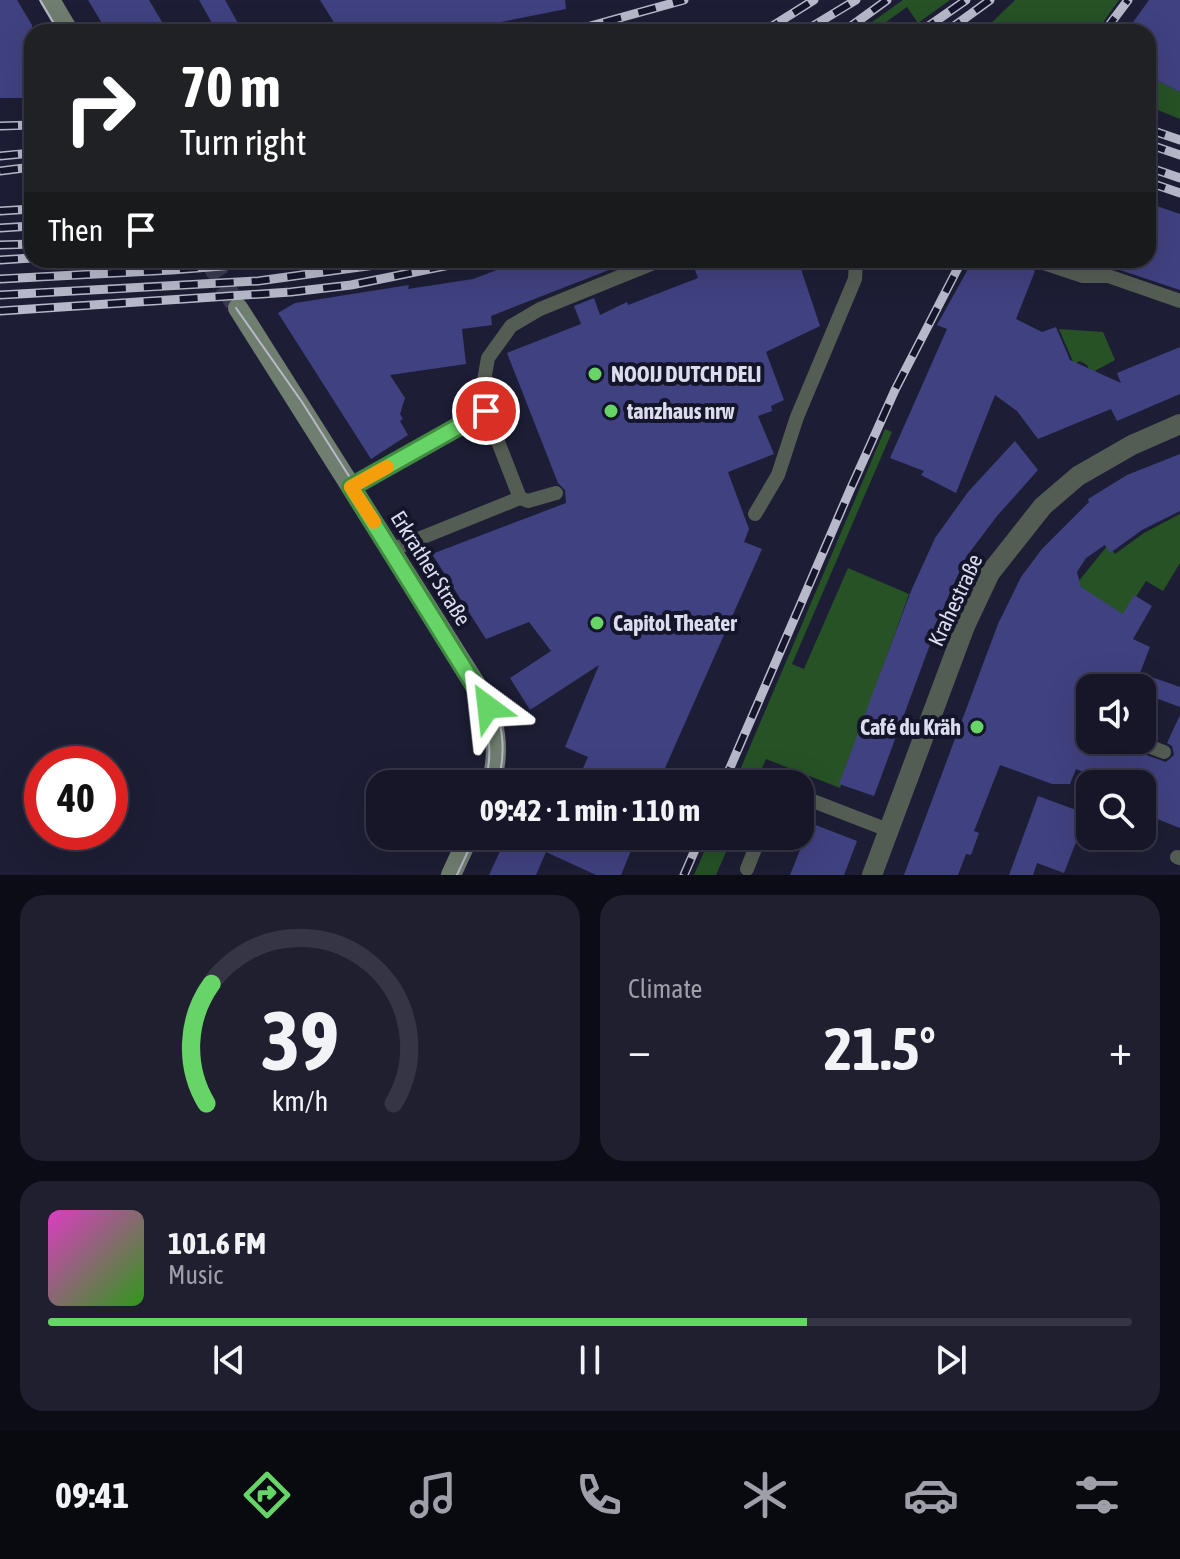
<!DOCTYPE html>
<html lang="en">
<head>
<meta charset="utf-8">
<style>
	body { margin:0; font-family:"Asap Condensed",sans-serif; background:#1f1f30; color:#f1f3f6; height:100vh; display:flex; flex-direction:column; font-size:30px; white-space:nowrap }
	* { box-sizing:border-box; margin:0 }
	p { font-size:26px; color:#9e9fa8 }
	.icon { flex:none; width:44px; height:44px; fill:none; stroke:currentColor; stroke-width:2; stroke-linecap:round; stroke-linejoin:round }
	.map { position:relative; height:875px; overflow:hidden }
	.drawer { display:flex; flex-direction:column; gap:20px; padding:20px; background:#0c0c16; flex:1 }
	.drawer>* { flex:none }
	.hud { position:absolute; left:24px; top:24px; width:1132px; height:244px; border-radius:24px; box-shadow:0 8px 32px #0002,0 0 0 2px #353545; background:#202124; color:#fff; overflow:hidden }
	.buttons { position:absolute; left:1076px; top:674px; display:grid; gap:16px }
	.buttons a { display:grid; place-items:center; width:80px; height:80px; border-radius:16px; background:#161628; box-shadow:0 8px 32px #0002,0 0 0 2px #353545; font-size:40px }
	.speed { position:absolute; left:24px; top:746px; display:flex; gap:16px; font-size:40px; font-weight:700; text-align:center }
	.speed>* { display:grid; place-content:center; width:104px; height:104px; border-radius:50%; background:#161628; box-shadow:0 8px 32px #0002,0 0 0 2px #353545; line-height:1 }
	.speed .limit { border:12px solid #d22; background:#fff; color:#111 }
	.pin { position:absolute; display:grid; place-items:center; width:68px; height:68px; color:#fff; margin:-34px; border:4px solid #fff; border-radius:50%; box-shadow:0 2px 8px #0007 }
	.me { position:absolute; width:88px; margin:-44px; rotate:330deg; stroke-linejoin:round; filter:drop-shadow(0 0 6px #0008) }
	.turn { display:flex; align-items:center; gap:28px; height:168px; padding:0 24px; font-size:36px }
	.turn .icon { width:104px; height:104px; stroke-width:2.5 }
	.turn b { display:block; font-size:56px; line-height:68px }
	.then { display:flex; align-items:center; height:76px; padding:0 24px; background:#0003; gap:16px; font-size:30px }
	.big { font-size:60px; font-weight:700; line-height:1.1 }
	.drawer .widget { flex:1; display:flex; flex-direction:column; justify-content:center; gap:12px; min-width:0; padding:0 28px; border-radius:24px; background:#1f1f30 }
	.drawer .dial { align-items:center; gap:0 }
	.dial svg { height:208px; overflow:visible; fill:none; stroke:#353545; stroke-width:7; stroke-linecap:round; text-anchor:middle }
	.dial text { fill:#f1f3f6; stroke:none }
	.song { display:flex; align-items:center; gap:24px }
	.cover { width:96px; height:96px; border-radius:12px; background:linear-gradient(135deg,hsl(310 70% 55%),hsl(110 70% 35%)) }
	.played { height:8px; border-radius:4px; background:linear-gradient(90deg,#66d466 70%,#353545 70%) }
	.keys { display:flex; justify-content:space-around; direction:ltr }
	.heat { display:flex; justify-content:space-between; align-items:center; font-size:44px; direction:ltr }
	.drawer .tiles { flex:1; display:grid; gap:20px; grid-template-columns:1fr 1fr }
	.widget:last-child { grid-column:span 2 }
	.trip { position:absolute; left:366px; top:770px; width:448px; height:80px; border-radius:24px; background:#161628; box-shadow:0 8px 32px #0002,0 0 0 2px #353545; font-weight:700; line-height:80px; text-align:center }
	.menu { display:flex; height:128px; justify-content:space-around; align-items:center; background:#090910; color:#9e9fa8 }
	.menu .icon { width:56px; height:56px }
	.menu .on { color:#66d466 }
	.menu b { font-size:36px; color:#f1f3f6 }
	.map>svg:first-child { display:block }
</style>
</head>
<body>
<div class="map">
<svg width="1180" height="875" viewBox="0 0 1180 875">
	<rect width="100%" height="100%" fill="#1d1e35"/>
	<g fill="#265226">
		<polygon points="903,0 950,0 918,23 907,7 879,27 865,27"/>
		<polygon points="1015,0 1119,0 1096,32 982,32"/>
		<polygon points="1148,76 1180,92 1180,119 1148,106"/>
		<polygon points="1059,329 1103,332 1115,360 1091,373 1087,365 1080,361 1074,364"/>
		<polygon points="885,429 892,432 792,664 804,669 848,568 909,594 840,788 766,759 755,784 734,784"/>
		<polygon points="1180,514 1180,563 1163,591 1146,581 1114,631 1107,628 1078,582 1108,545 1115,554 1144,533"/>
		<polygon points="711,836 733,836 716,875 694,875"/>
	</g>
	<g fill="#404180">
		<polygon points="0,0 17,0 32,25 32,98 0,98"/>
		<polygon points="88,0 149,0 168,32 116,32 111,24 105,28"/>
		<polygon points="199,0 225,0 243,32 217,32"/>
		<polygon points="320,0 565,0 566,9 451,32 340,32"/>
		<polygon points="1149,0 1180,0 1180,92 1148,76 1148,32 1126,32"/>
		<polygon points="1148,203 1180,214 1180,290 1111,267 1091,264 1092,260 1148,260"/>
		<polygon points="523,260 632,261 491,316 492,325 462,329 466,364 390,375 405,398 400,414 403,419 400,421 408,435 371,459 278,313 295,303 409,285 408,289 473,279"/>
		<polygon points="717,260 798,260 820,326 766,352 784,400 771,406 772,411 758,416 774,454 728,472 749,529 744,542 762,549 658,784 576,784 588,757 565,747 599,665 530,710 510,678 551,651 529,622 486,639 432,554 566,503 565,490 558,483 507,353 581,324 574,306 594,298 600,315 627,302 628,305 698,278 695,270"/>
		<polygon points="973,260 1025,260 1028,267 1035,271 1016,319 1042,332 1056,327 1070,360 1121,383 1117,373 1180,347 1180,394 1117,421 1111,409 1038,439 1017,411 995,395 956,493 921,475 924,471 890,458 947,329 937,325"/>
		<polygon points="1015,441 1038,470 997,516 966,557 945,604 874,796 839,784 911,591 935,538 968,492"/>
		<polygon points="1180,454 1180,511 1142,530 1110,553 1105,545 1086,558 1077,572 1081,587 1123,614 1134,595 1152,606 1133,639 1150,647 1140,673 1180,687 1180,707 1142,693 1142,688 1127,688 1108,681 1106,688 1090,688 1090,740 1104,740 1166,762 1174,755 1172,746 1167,743 1180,715 1180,828 1142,813 1142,784 1116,784 1076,769 1070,784 1052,784 1000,765 974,831 979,833 971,855 966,854 958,875 904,875 998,624 1021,577 1042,549 1089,502 1088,499 1127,475"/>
		<polygon points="1038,796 1087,814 1064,873 1037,863 1033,875 1009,875"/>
		<polygon points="800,819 857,841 844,875 790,875 800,850"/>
		<polygon points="507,836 637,836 621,875 596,875 546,852 536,875 489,875"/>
	</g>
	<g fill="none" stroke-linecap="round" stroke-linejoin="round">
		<polyline stroke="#3a3b51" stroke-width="20" stroke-dasharray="20 10" stroke-linecap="butt" points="209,260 238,308"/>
		<g stroke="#545d53" stroke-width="14">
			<polyline points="1035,260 1083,276 1108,276 1180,301"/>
			<polyline points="486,411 520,498"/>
			<polyline points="351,487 486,411 481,397 488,358 511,326 540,309 661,260"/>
			<polyline points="755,514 778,475 797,417 855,279 856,260"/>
			<polyline points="391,550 520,498 528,501 556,493"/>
			<polyline points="1132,740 1164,752"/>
			<polyline points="800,796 888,830"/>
			<polyline points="1177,857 1180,858"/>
			<polyline points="747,869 760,836"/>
		</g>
		<polyline stroke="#545d53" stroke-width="20" points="872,875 965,626 990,573 1043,506 1078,476 1132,445 1180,424"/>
		<g stroke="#707e6f" stroke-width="20">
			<polyline points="50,0 69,32"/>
			<path d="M238,308l244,386c15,29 18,58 9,90"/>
			<polyline points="451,875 469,836"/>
		</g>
		<g stroke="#b7b9ca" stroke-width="2">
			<polyline points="40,0 59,32"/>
			<path d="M236,308l66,94 189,298c14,28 14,54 7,84"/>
			<path d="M471,688c18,31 23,61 14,96"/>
			<polyline points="457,875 475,836"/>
		</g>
		<defs>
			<g id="rail">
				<polyline points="569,32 684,0"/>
				<polyline points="763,32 814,0"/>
				<polyline points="803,32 856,0"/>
				<polyline points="843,32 887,0"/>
				<polyline points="920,32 966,0"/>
				<polyline points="946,32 990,0"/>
				<polyline points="1104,32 1128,0"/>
				<polyline points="0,126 32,125"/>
				<polyline points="1148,129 1180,140"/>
				<polyline points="1148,144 1180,155"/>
				<polyline points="0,156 32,153"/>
				<polyline points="1148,167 1180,178"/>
				<polyline points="0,171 32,167"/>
				<polyline points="1148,182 1180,193"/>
				<polyline points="0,211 32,209"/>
				<polyline points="0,228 32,226"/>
				<polyline points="0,245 32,244"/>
				<polyline points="0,260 32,258"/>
				<polyline points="0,279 172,270 297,260"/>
				<polyline points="0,295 258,281 411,260"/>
				<polyline points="0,311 291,292 351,285 474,260"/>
				<polyline points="723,784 850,490 895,390 962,260"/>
				<polyline points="684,875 701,836"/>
			</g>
		</defs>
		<use href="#rail" stroke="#b7b9ca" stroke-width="9"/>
		<use href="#rail" stroke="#14152b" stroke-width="6" stroke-dasharray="18" stroke-linecap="butt"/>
	</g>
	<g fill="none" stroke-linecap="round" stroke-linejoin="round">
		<defs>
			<polyline id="route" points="486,411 351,487 488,707"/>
		</defs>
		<use href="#route" stroke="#428a42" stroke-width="20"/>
		<use href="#route" stroke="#66d466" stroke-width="14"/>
		<polyline stroke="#f59e0b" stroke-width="14" points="374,522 351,487 387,467"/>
	</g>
	<g fill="#66d466" stroke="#14152b" stroke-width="3">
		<circle cx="595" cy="374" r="8"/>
		<circle cx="611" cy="411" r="8"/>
		<circle cx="597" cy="623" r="8"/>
		<circle cx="977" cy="727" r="8"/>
	</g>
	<g text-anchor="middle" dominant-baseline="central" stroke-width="8" stroke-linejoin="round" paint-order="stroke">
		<g font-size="22" font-weight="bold" fill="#dbdded" stroke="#14152b" text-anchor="start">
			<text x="611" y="374">NOOIJ DUTCH DELI</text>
			<text x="627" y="411">tanzhaus nrw</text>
			<text x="613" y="623">Capitol Theater</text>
			<text x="961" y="727" text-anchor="end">Café du Kräh</text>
		</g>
		<g font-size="22" fill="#dbdded" stroke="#14152b">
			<text transform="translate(431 568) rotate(58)">Erkrather Straße</text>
			<text transform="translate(955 600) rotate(-65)">Krahestraße</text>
		</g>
	</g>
</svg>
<div class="buttons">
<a><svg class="icon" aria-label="sound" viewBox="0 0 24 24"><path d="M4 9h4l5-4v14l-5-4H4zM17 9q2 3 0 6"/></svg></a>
<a><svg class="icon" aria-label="search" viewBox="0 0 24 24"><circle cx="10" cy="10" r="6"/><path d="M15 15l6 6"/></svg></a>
</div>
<div class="speed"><div class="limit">40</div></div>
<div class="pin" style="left:486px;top:411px;background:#d93025"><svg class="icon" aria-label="arrive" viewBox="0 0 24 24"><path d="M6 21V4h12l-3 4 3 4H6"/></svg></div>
<svg class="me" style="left:488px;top:707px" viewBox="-20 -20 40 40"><path d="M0-17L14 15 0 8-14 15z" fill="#66d466" stroke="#fff" stroke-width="4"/></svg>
<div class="trip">09:42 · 1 min · 110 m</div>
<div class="hud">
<div class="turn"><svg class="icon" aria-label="right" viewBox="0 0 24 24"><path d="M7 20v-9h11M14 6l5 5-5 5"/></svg><div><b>70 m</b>Turn right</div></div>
<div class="then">Then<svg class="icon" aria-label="arrive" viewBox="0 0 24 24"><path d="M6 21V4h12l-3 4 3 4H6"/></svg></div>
</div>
</div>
<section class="drawer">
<div class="tiles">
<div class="widget dial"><svg viewBox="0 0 100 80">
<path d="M14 69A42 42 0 1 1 86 69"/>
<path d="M14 69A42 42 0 0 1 16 23" stroke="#66d466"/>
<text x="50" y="56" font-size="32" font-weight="700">39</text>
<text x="50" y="72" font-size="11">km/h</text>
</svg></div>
<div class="widget"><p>Climate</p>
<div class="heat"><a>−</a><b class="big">21.5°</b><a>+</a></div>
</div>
<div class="widget">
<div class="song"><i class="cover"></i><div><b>101.6 FM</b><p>Music</p></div></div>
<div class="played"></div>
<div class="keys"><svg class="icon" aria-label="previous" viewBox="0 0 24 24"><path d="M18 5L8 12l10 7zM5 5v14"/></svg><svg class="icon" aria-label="pause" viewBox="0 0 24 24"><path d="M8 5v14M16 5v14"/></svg><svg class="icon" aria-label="next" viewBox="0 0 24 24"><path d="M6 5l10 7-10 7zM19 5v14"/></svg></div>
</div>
</div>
</section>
<nav class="menu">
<b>09:41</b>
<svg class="icon on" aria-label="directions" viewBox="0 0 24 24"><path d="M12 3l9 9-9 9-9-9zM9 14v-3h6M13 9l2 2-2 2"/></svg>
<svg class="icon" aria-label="music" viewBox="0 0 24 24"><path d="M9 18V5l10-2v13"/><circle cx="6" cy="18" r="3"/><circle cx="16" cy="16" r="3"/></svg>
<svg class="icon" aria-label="phone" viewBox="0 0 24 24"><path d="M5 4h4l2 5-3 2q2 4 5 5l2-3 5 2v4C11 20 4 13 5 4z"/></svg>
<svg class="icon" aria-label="climate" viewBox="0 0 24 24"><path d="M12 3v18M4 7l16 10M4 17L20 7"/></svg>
<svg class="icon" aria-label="car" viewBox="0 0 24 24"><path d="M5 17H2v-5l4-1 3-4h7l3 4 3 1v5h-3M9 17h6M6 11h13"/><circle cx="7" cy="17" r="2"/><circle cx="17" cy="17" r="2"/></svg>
<svg class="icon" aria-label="filters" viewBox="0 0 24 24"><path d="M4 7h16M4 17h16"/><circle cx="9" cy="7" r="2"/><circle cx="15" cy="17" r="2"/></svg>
</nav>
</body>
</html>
